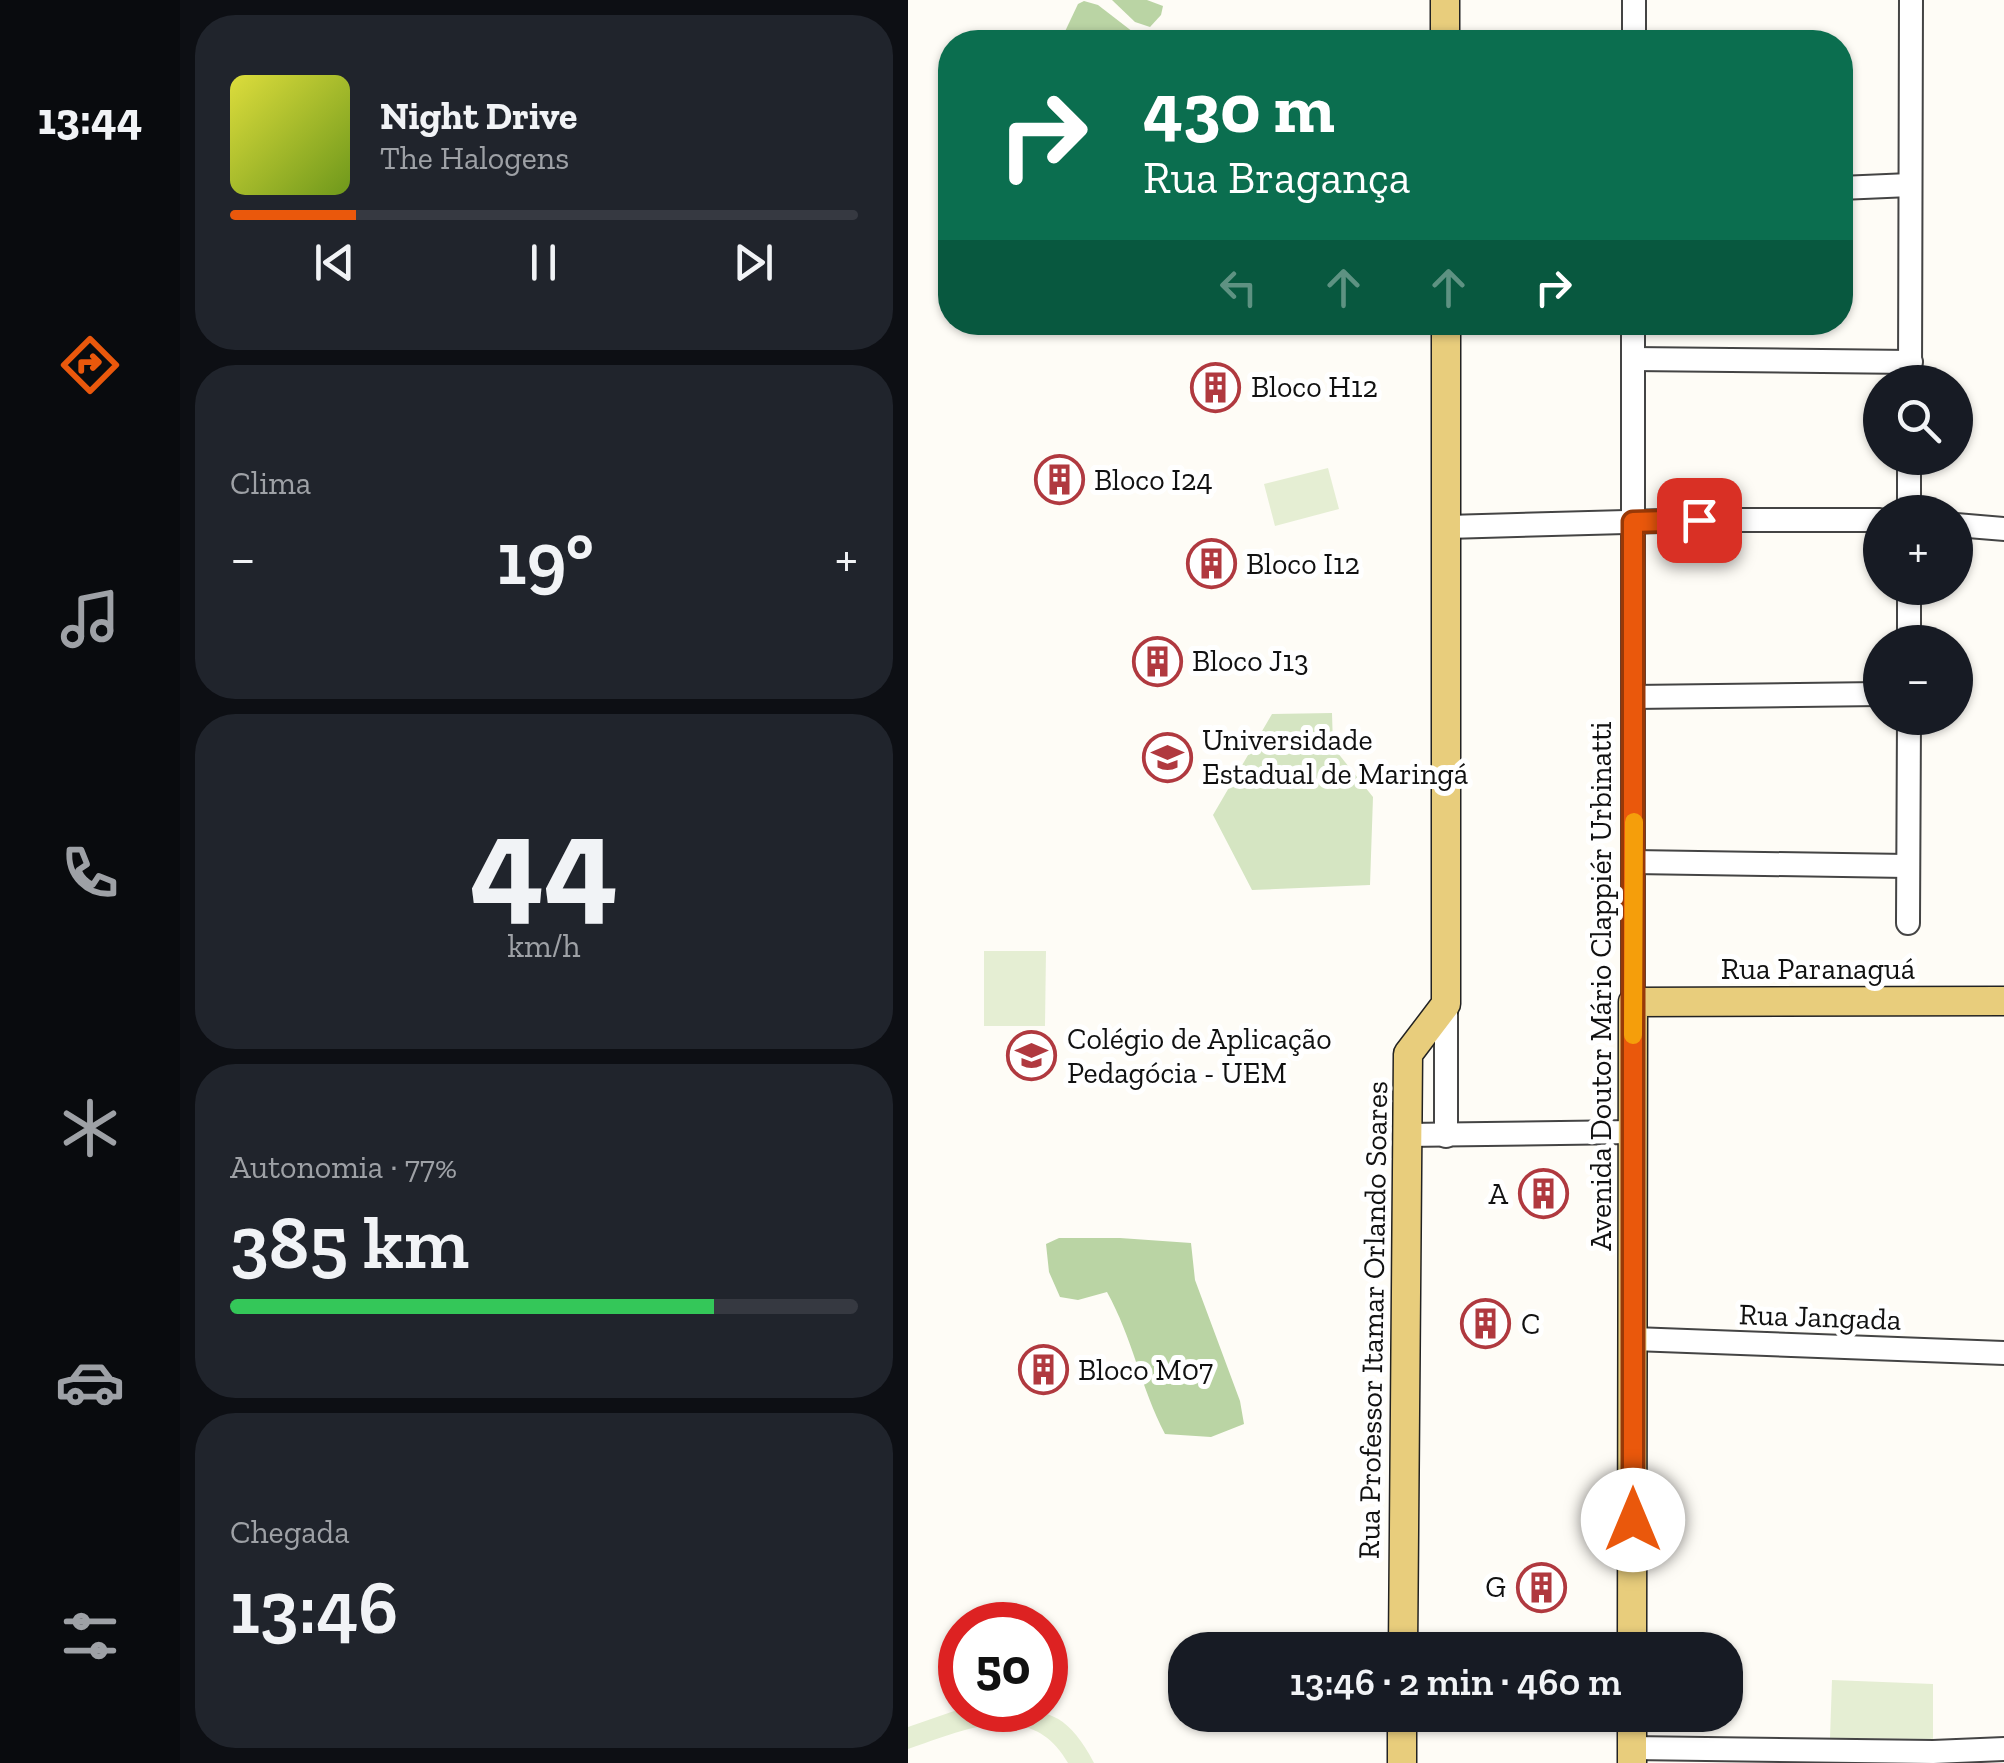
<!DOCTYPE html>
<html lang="pt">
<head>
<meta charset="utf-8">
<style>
	body { margin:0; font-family:"Zilla Slab",serif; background:#20242c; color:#f1f3f6; height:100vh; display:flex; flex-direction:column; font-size:38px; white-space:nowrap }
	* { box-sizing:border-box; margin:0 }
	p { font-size:32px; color:#9ea1a6 }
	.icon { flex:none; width:55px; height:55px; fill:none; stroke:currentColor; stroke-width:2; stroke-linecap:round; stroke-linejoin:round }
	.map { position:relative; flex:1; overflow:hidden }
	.side { display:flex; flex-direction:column; gap:15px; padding:15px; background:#0d0f14; width:728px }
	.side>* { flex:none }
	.guide { position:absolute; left:30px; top:30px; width:915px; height:305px; border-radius:40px; box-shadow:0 2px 8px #0004; background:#0b6e4f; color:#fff; overflow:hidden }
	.tools { position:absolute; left:955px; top:365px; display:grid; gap:20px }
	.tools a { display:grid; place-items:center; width:110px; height:110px; border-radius:50%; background:#171b24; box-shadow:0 2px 8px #0004; font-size:50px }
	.speed { position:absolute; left:30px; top:1602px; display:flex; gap:20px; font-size:50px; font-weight:700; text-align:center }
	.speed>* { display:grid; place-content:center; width:130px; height:130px; border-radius:50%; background:#171b24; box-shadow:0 2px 8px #0004; line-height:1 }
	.speed .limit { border:15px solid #d22; background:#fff; color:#111 }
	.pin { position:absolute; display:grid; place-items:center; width:85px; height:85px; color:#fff; margin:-42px; border-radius:20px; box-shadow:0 5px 15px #0006 }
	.me { position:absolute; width:110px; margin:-55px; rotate:0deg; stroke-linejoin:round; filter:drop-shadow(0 0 8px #0008) }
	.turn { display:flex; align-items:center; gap:35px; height:210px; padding:0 40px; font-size:45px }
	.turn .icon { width:130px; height:130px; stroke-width:2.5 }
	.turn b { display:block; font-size:70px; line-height:85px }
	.lanes { display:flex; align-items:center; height:95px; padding:0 40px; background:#0003; justify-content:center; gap:50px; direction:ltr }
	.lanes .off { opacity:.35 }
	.big { font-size:75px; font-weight:600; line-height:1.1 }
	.side .widget { flex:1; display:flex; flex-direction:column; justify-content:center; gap:15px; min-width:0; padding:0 35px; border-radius:40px; background:#20242c }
	.side .dial { align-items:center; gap:0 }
	.dial b { font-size:130px; line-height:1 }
	.song { display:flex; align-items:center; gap:30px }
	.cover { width:120px; height:120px; border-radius:15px; background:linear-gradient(135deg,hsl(60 70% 55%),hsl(80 70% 35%)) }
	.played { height:10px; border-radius:5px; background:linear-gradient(90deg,#ea580c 20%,#363941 20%) }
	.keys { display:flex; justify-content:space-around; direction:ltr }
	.heat { display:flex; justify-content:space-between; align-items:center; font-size:55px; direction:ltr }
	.charge { height:15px; border-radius:8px; background:linear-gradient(90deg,#34c759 77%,#363941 0) }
	.trip { position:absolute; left:260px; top:1632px; width:575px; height:100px; border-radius:40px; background:#171b24; box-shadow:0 2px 8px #0004; font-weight:600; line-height:100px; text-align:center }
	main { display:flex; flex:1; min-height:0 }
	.dock { display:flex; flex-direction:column; width:180px; justify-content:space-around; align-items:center; background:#090b0e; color:#9ea1a6 }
	.dock .icon { width:70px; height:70px }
	.dock .on { color:#ea580c }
	.dock b { font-size:45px; color:#f1f3f6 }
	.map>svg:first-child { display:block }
</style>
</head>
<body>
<main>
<nav class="dock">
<b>13:44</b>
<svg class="icon on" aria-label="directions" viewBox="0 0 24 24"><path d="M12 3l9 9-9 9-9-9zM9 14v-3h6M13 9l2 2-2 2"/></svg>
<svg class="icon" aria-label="music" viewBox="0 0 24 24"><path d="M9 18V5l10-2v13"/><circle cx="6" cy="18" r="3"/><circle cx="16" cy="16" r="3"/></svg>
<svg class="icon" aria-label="phone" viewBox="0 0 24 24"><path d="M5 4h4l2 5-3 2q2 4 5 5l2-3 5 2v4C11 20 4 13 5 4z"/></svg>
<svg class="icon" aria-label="climate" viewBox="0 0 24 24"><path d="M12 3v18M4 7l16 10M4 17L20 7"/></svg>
<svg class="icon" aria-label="car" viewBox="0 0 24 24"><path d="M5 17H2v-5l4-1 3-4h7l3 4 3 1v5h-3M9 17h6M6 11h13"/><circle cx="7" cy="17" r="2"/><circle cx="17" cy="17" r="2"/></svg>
<svg class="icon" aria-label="filters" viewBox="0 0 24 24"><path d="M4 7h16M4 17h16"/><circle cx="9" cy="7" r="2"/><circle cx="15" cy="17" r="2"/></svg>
</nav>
<section class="side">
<div class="widget">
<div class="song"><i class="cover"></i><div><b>Night Drive</b><p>The Halogens</p></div></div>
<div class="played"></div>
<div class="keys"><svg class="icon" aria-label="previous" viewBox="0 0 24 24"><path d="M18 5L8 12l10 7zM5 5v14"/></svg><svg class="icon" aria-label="pause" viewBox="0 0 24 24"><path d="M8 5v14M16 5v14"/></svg><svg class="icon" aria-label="next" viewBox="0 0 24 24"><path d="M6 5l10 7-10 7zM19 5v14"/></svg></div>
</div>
<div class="widget"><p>Clima</p>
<div class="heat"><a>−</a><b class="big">19°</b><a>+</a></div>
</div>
<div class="widget dial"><b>44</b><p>km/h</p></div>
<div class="widget"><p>Autonomia · 77%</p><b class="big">385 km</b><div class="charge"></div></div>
<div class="widget"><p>Chegada</p><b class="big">13:46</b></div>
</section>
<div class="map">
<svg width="1097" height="1763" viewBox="0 0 1097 1763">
	<rect width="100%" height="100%" fill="#fefcf6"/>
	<polygon fill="#d5e5c2" points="424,713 425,747 465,797 462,885 344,890 305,815 364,714"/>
	<g fill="#bad4a4">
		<polygon points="204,0 239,0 255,6 253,15 242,27 227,22"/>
		<polygon points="176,1 190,5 238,42 152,42 170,4"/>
		<path d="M151,1238h61l71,5 4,37 45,121 4,23 -33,13 -46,-3c-24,-46 -33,-97 -58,-142l-29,8 -18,-3 -11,-25 -3,-28z"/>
	</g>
	<g fill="#e5eed3">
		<polygon points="420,468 431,509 367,526 356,484"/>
		<polygon points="76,951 138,951 137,1026 76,1026"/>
		<polygon points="924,1680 1025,1684 1025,1739 922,1738"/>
		<path d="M52,1709c64,9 96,-20 134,54h-26c-37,-66 -106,-32 -160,-14v-22z"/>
	</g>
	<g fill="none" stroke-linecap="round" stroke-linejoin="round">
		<defs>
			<g id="minor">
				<polyline points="726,42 726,0"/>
				<polyline points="932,188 1002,185"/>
				<polyline points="725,359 1003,362"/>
				<polyline points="1002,382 1003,0"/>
				<polyline points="1001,512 1001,458"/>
				<polyline points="1048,525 1097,529"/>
				<polyline points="539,527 791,520 972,520"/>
				<polyline points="1001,588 1001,642"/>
				<polyline points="725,697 972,694"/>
				<polyline points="726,862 999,866"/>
				<polyline points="1000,923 1001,718"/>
				<polyline points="725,1002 725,322"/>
				<polyline points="538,1004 538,1136"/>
				<polyline points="498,1135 725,1132"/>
				<polyline points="726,1339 1097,1353"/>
				<polyline points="724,1748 1025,1752 1097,1749"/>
			</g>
			<g id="major">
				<polyline points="537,42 537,0"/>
				<polyline points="495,1650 500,1054 538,1004 538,322"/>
				<polyline points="724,1650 725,1002 1097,1001"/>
				<polyline points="724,1715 724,1763"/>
				<polyline points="494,1763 494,1715"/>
			</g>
		</defs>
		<use href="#minor" stroke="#444" stroke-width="26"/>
		<use href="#major" stroke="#222" stroke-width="31"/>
		<use href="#minor" stroke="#fff" stroke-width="22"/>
		<use href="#major" stroke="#e8cd7c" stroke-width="28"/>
	</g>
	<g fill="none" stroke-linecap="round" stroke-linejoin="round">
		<defs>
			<polyline id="route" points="725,1520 725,522 791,520"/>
		</defs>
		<use href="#route" stroke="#983908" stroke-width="25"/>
		<use href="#route" stroke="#ea580c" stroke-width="18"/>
		<polyline stroke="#f59e0b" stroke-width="18" points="725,1035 726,822"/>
	</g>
	<defs>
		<symbol id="building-ring" viewBox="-11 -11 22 22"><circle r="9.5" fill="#fff" stroke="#b0393f" stroke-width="1.5"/><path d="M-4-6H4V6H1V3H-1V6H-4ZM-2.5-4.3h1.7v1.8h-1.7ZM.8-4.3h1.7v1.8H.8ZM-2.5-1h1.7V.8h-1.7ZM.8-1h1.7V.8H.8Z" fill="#b0393f"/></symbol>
		<symbol id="university-ring" viewBox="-11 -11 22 22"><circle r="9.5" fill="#fff" stroke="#b0393f" stroke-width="1.5"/><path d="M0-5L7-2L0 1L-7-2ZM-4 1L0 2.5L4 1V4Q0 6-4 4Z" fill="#b0393f"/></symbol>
		<symbol id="school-ring" viewBox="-11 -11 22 22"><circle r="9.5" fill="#fff" stroke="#b0393f" stroke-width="1.5"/><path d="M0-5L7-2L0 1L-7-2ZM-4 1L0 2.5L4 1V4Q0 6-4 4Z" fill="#b0393f"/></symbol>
	</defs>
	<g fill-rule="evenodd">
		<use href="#building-ring" x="280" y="360" width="55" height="55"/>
		<use href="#building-ring" x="124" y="452" width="55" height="55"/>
		<use href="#building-ring" x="276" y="536" width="55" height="55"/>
		<use href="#building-ring" x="222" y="634" width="55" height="55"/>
		<use href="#university-ring" x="232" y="730" width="55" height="55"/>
		<use href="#school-ring" x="96" y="1028" width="55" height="55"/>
		<use href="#building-ring" x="608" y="1166" width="55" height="55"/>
		<use href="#building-ring" x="550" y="1296" width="55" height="55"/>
		<use href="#building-ring" x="108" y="1342" width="55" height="55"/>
		<use href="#building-ring" x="606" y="1560" width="55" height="55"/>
	</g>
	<g text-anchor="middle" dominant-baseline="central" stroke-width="10" stroke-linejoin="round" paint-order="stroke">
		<g font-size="30" fill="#111" stroke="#fff" text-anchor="start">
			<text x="343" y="387">Bloco H12</text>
			<text x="186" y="480">Bloco I24</text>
			<text x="338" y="564">Bloco I12</text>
			<text x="284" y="661">Bloco J13</text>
			<text x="294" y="740">Universidade<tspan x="294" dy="34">Estadual de Maringá</tspan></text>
			<text x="159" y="1039">Colégio de Aplicação<tspan x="159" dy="34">Pedagócia - UEM</tspan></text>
			<text x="600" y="1194" text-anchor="end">A</text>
			<text x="613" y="1324">C</text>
			<text x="170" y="1370">Bloco M07</text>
			<text x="598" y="1587" text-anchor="end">G</text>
		</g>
		<g font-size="30" fill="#111" stroke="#fff">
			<text x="910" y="969">Rua Paranaguá</text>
			<text transform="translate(693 986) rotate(-90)">Avenida Doutor Mário Clappiér Urbinatti</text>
			<text transform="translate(912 1317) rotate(2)">Rua Jangada</text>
			<text transform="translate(465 1320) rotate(-89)">Rua Professor Itamar Orlando Soares</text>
		</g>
	</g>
</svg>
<div class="tools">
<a><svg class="icon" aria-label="search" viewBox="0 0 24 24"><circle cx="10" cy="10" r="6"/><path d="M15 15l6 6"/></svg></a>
<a>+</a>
<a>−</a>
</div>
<div class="speed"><div class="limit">50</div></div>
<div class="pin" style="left:791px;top:520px;background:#d93025"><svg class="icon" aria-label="arrive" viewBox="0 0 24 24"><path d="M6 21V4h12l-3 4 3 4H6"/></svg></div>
<svg class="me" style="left:725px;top:1520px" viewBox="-20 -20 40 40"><circle r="19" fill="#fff"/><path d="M0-13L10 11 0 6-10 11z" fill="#ea580c"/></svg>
<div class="trip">13:46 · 2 min · 460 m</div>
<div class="guide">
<div class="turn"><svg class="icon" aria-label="right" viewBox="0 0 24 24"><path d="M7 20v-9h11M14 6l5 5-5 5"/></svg><div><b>430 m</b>Rua Bragança</div></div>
<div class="lanes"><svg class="icon off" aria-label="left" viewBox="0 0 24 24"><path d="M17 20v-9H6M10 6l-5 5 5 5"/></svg><svg class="icon off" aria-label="ahead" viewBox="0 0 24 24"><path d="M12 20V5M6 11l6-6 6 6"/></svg><svg class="icon off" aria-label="ahead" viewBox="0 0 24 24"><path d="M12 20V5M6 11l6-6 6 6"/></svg><svg class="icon" aria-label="right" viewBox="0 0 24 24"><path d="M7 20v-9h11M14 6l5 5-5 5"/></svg></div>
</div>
</div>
</main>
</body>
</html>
